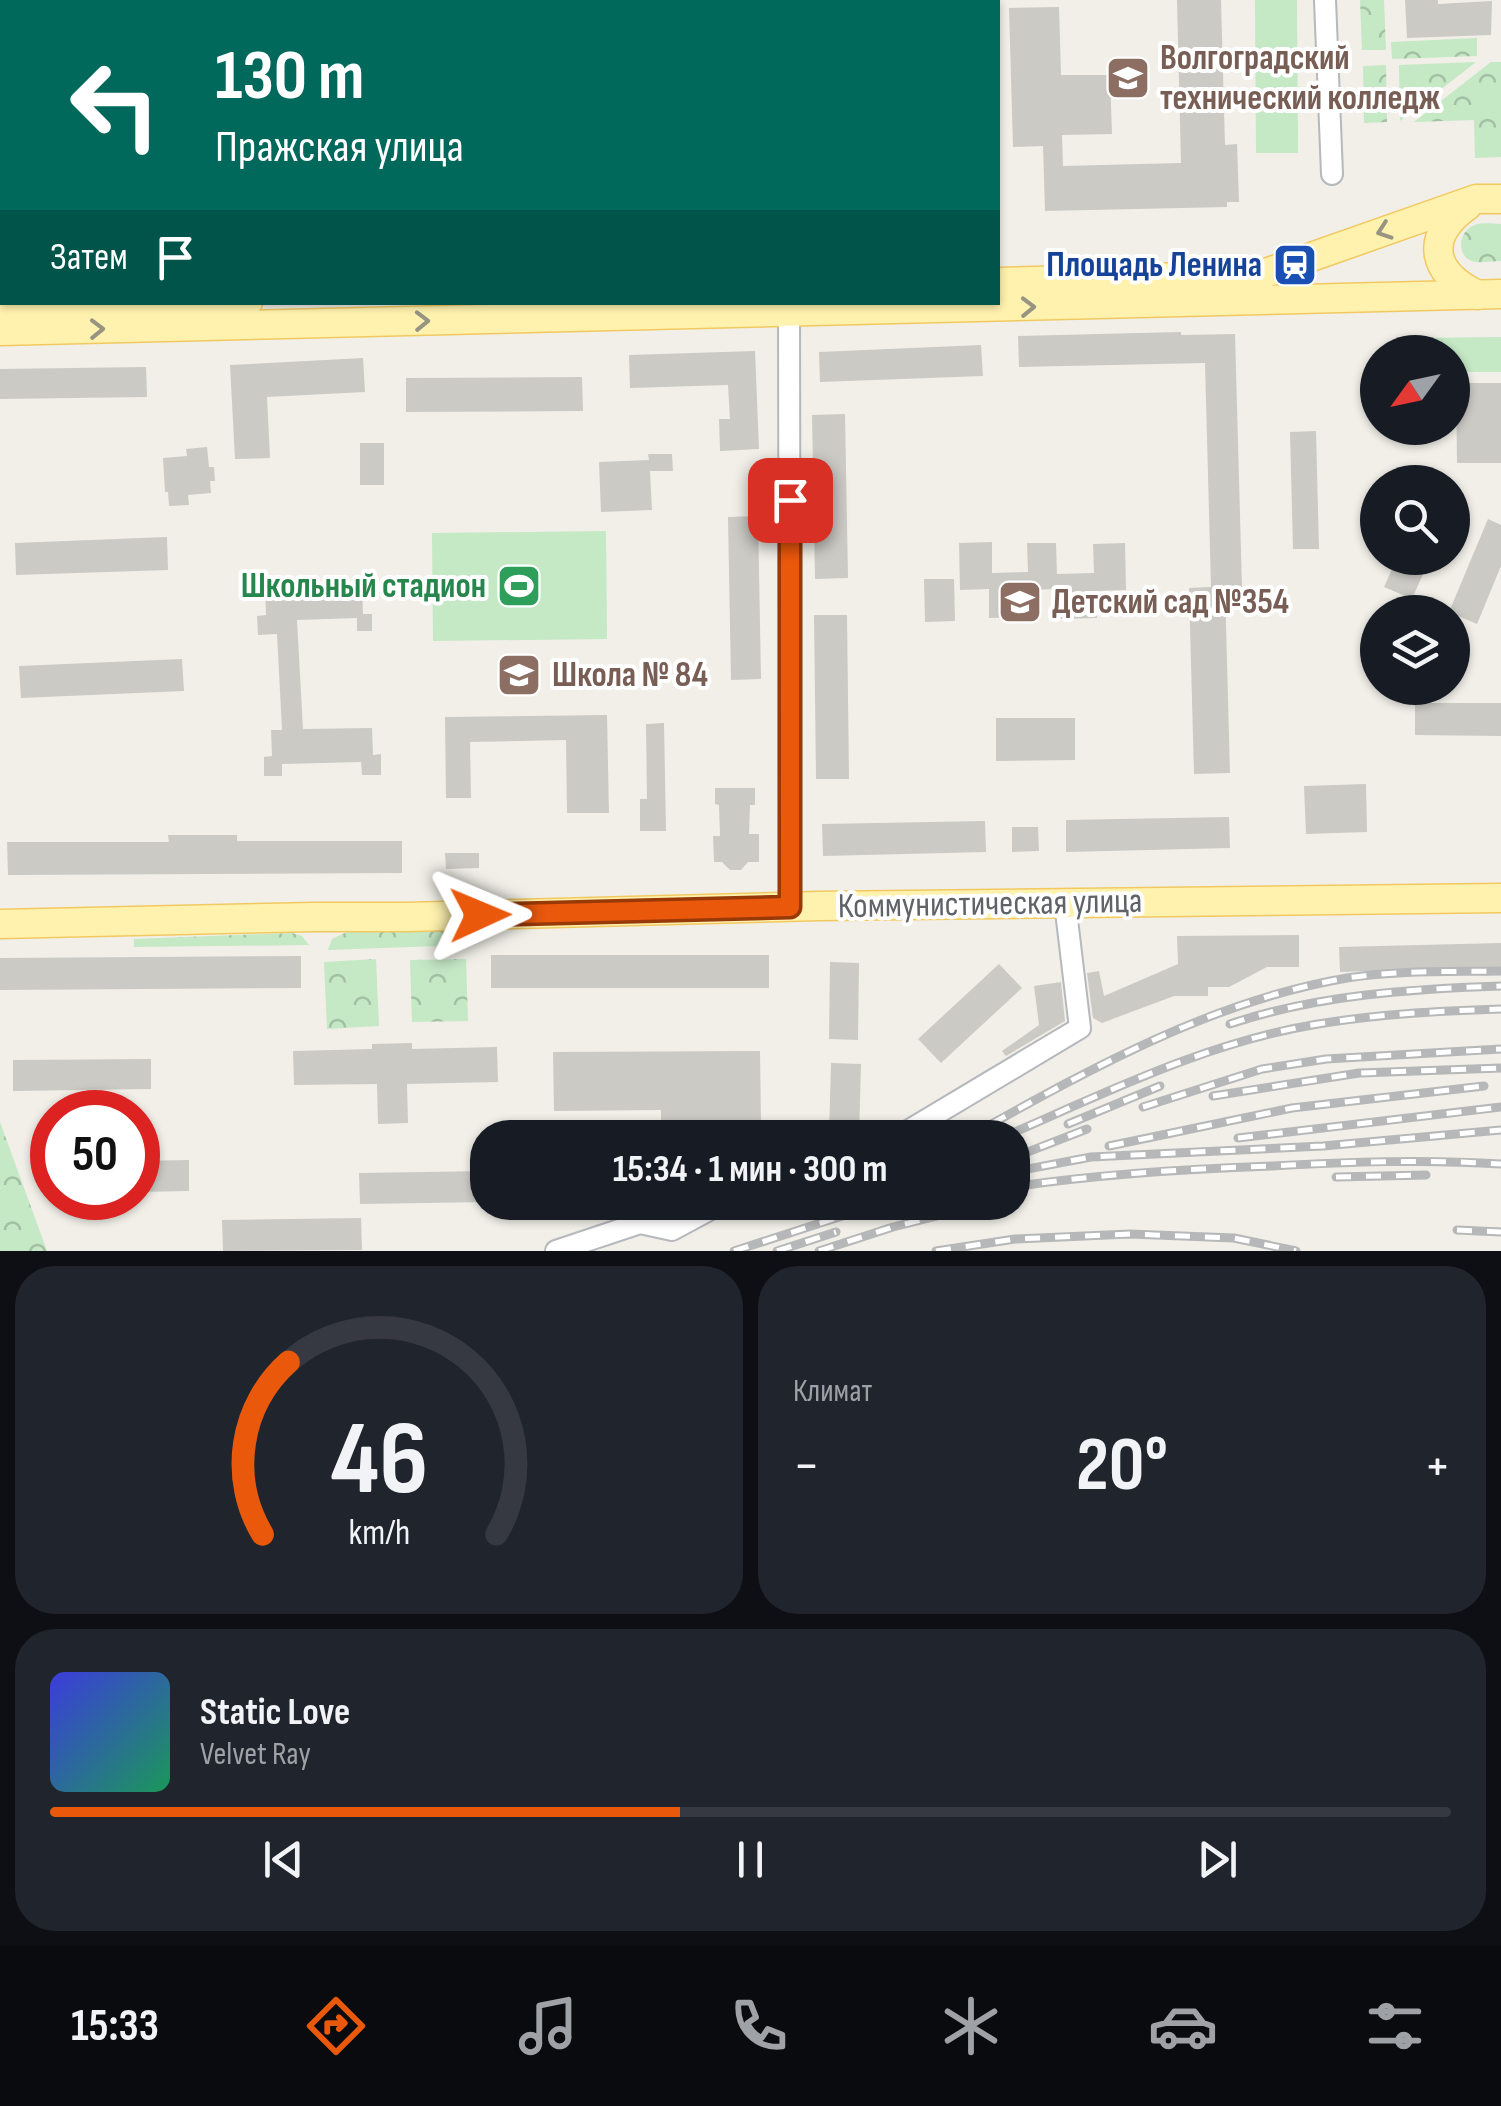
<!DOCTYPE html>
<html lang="ru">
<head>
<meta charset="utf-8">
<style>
	body { margin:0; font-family:"Sofia Sans Condensed",sans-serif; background:#20242c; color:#f1f3f6; height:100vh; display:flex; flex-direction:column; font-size:38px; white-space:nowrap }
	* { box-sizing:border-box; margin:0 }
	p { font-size:32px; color:#9ea1a6 }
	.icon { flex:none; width:55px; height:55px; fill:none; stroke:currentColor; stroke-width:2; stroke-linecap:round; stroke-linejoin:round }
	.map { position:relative; height:1251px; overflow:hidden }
	.drawer { display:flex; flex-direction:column; gap:15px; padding:15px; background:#0d0f14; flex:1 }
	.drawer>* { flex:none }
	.hud { position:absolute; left:0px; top:0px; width:1000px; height:305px; box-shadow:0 2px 8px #0004; background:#00695c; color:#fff; overflow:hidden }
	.needle { width:65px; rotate:237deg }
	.buttons { position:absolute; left:1360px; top:335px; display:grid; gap:20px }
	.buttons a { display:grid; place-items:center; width:110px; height:110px; border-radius:50%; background:#171b24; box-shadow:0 2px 8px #0004; font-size:50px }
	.speed { position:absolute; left:30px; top:1090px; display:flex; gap:20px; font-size:50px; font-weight:700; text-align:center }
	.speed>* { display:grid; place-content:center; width:130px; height:130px; border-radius:50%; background:#171b24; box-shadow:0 2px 8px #0004; line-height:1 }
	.speed .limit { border:15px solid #d22; background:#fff; color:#111 }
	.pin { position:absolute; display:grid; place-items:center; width:85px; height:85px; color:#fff; margin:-42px; border-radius:20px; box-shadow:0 5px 15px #0006 }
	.me { position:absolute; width:110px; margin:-55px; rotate:89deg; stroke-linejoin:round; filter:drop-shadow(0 0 8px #0008) }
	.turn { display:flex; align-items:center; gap:35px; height:210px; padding:0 50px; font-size:45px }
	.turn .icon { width:130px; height:130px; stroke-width:2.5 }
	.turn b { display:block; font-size:70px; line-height:85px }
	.then { display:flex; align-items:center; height:95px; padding:0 50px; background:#0003; gap:20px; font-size:38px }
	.big { font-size:75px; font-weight:700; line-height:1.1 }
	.drawer .tile { flex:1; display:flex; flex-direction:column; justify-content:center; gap:15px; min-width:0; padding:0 35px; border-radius:40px; background:#20242c }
	.drawer .dial { align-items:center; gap:0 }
	.dial svg { height:260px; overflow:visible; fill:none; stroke:#363941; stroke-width:7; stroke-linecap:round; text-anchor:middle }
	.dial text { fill:#f1f3f6; stroke:none }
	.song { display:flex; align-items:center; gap:30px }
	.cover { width:120px; height:120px; border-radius:15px; background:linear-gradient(135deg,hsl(240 70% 55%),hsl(150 70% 35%)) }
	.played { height:10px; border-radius:5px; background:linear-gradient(90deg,#ea580c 45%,#363941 45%) }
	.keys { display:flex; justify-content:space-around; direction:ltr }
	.heat { display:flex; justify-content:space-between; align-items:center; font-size:55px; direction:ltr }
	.drawer .tiles { flex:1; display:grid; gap:15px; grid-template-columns:1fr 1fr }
	.tile:last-child { grid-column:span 2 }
	.trip { position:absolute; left:470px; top:1120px; width:560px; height:100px; border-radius:40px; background:#171b24; box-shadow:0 2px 8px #0004; font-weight:700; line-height:100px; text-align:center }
	.menu { display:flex; height:160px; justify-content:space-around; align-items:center; background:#090b0e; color:#9ea1a6 }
	.menu .icon { width:70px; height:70px }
	.menu .current { color:#ea580c }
	.menu b { font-size:45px; color:#f1f3f6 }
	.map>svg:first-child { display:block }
</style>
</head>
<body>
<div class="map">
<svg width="1501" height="1251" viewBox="0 0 1501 1251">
	<defs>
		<pattern id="forest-crowns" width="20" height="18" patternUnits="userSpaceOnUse" patternTransform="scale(2.5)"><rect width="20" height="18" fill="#c5e8c5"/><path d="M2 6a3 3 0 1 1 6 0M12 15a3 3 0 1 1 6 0" fill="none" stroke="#a3c0a4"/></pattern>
	</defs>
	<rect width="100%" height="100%" fill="#f1efe8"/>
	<g fill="#c5e8c5">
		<polygon points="1255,0 1297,0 1298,153 1256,153"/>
		<polygon points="1501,337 1501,372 1453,372 1452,352 1414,352 1414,338"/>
		<polygon points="606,531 607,639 433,641 432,533"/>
	</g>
	<g fill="url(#forest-crowns)">
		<polygon points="1360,0 1384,0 1386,50 1362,50"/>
		<polygon points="1477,38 1477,56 1392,59 1391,42"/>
		<polygon points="1476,62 1400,121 1399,65"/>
		<polygon points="1491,62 1501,62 1501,157 1475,158 1474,120 1414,122"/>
		<polygon points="1386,65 1387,122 1364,123 1363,66"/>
		<path d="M1501,224v37c-8,0 -18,2 -26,1 -20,-4 -17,-32 0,-37 8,-3 18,-1 26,-1z"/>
		<path d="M448,930c11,2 14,4 17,15l-137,5 4,-11 15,-7z"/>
		<polygon points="292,933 302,936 309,945 134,947 134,939"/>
		<polygon points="376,959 379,1026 327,1029 324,962"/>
		<polygon points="466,959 468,1021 412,1022 410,960"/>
		<polygon points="0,1122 47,1251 0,1251"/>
	</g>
	<g fill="#cccac5">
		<polygon points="1177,0 1221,0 1225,145 1237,144 1239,202 1227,202 1227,207 1045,211 1043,146 1013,147 1009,8 1059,7 1061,75 1110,75 1112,134 1062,135 1063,166 1181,163"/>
		<polygon points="1405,0 1438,0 1438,4 1492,1 1491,35 1407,38"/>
		<polygon points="1181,332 1181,335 1235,334 1242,587 1225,587 1230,773 1194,774 1189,588 1211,587 1205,363 1019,367 1018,336"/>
		<polygon points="981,345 983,376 820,382 819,352"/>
		<polygon points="755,351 759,449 720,451 719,419 730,419 728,385 630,388 629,355"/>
		<polygon points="363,358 365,392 267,397 270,458 235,459 230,365"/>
		<polygon points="146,367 147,397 0,399 0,369"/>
		<polygon points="582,377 583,411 406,412 406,378"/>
		<polygon points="1456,383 1501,383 1501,463 1457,463"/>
		<polygon points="845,414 848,578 815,579 812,415"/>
		<polygon points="1316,431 1319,549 1293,549 1290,432"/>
		<rect x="360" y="443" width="24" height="42"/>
		<polygon points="207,447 209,467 214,467 215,481 210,481 211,493 188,495 189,505 169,506 168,492 165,492 163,458 187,456 186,449"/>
		<polygon points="648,454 672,454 673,471 650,471 652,510 601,512 599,462 649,460"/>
		<polygon points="758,516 761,679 731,680 728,517"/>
		<polygon points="1488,519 1501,525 1501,566 1477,624 1449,612"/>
		<polygon points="167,537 168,570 16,575 15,543"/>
		<polygon points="992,542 992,573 1028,572 1027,543 1056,543 1057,574 1094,573 1093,544 1125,543 1126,590 1096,591 1097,618 1061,619 1060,589 1022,590 1023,617 989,618 989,589 960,590 959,543"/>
		<polygon points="1397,558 1430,558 1412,599 1384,587"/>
		<polygon points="924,579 954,579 955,621 925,622"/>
		<polygon points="362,584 363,614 372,614 372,631 357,631 357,618 297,620 303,729 372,728 373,755 381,754 381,775 362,775 361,762 282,764 282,776 264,776 264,757 272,756 271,730 282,730 277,634 258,635 257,616 266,615 265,586"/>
		<polygon points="814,615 847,615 849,779 816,779"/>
		<polygon points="182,659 184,691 21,698 19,666"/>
		<polygon points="1415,703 1501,703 1501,736 1415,735"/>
		<polygon points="607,715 609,813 567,813 566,740 470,742 471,798 446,798 445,717"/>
		<polygon points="996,718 1075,718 1075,760 996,761"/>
		<polygon points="664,723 666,831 640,831 640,799 647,799 646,724"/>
		<polygon points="1366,784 1367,832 1306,834 1304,786"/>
		<polygon points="715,788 755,788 755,805 750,805 749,834 759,834 759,862 748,862 741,870 730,870 722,862 714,862 713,836 720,836 719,805 715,804"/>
		<polygon points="1229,817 1230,848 1066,852 1066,820"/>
		<polygon points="985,821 986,852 823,856 822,824"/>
		<polygon points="1012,827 1038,827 1039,851 1012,852"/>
		<polygon points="168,835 237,835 237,841 402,841 402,873 8,875 7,842 169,842"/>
		<polygon points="445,853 479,853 479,868 446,869"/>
		<polygon points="1299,935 1299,967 1267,967 1229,987 1208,987 1208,996 1174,996 1102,1023 1093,1018 1087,973 1099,971 1104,996 1178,964 1177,936"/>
		<polygon points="1501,943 1501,967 1340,972 1339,947"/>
		<rect x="491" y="955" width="278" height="33"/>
		<polygon points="301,956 301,988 0,990 0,958"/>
		<polygon points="830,962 859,963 858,1040 829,1039"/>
		<polygon points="999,964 1022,988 941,1063 918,1039"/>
		<polygon points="1061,982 1065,1021 1006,1056 1002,1051 1039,1025 1034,986"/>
		<polygon points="412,1043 412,1049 497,1047 498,1082 407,1084 408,1123 378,1124 377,1084 294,1085 293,1051 372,1049 372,1044"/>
		<polygon points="760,1051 761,1126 739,1126 739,1138 717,1138 718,1126 661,1126 661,1110 554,1111 553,1052"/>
		<polygon points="151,1059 151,1089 13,1091 13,1060"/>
		<polygon points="831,1063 861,1064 859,1138 829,1137"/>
		<polygon points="189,1160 189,1191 138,1192 138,1161"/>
		<polygon points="488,1171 488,1202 360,1204 359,1173"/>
		<polygon points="361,1218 362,1250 223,1251 222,1220"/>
	</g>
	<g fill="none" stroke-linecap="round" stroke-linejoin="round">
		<defs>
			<g id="minor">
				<polyline points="788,0 788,2"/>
				<polyline points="1325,0 1332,174"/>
				<polyline points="789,302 790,907"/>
				<polyline points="896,1138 1080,1028 1065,903"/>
				<polyline points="556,1251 640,1223 672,1230 724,1202"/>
			</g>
			<g id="major">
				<path d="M1467,206c-44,32 -35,67 11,89"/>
				<polyline points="998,282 1260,275 1476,199 1501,199"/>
				<polyline points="0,309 248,302"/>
				<polyline points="0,331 1501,294"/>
				<polyline points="0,924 315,917 407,917 819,906 1501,898"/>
			</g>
		</defs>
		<use href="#minor" stroke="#b5b8bc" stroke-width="24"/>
		<use href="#major" stroke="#f2c960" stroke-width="31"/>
		<use href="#minor" stroke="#fff" stroke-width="20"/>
		<use href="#major" stroke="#fff2af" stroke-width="28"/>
		<defs>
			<g id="rail">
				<path d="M1230,1024c86,-29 180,-35 271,-38"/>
				<polyline points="1213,1096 1359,1073 1501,1068"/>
				<polyline points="1143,1107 1262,1069 1326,1059 1501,1049"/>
				<polyline points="1068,1124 1160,1086"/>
				<path d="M966,1138c121,-67 244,-137 381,-160 51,-8 103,-6 154,-7"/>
				<path d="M1001,1138c102,-44 206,-96 317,-114 60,-10 122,-13 183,-15"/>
				<polyline points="1238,1138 1501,1107"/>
				<polyline points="1109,1146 1292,1108 1484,1086"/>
				<polyline points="1012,1158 1087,1129"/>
				<polyline points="1012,1172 1091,1157 1323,1146 1501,1130"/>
				<polyline points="1336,1177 1426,1175"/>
				<path d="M1012,1187c87,-13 172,-18 260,-21 76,-4 152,-7 229,-2"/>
				<polyline points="1457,1230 1501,1232"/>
				<polyline points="734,1251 839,1217 893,1202"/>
				<polyline points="777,1251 836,1232"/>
				<polyline points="819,1251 893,1227 993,1202"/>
				<polyline points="936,1251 1015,1239 1130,1234 1234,1238 1296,1251"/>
			</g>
		</defs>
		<use href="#rail" stroke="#b6b7b8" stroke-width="9"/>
		<use href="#rail" stroke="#fff" stroke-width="5" stroke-dasharray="15" stroke-linecap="butt"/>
	</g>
	<defs><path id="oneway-chevron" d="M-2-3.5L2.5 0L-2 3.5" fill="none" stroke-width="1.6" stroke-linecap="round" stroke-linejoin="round" transform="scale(2.5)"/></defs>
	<g stroke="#979581">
		<use href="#oneway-chevron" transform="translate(1384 231) rotate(161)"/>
		<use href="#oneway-chevron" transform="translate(1028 307) rotate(-1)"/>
		<use href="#oneway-chevron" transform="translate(422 321) rotate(-1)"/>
		<use href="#oneway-chevron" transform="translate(97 329) rotate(-1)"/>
	</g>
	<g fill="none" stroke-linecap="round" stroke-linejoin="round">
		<defs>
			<polyline id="route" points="480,915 790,907 790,500"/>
		</defs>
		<use href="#route" stroke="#983908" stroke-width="25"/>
		<use href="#route" stroke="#ea580c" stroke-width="18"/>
	</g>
	<defs>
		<symbol id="university-square" viewBox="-11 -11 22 22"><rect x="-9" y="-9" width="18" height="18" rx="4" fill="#8d6e63" stroke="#fff"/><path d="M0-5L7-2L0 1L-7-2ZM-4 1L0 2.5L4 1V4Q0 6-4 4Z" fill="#fff"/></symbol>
		<symbol id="station-square" viewBox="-11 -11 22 22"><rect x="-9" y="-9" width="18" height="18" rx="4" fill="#1a4fb4" stroke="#fff"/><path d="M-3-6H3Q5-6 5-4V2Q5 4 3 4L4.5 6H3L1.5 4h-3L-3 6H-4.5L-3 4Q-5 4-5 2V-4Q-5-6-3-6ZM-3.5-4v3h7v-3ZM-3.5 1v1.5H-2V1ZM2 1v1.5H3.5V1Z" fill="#fff"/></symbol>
		<symbol id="stadium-square" viewBox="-11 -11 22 22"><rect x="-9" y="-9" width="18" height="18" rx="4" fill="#2e9e5b" stroke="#fff"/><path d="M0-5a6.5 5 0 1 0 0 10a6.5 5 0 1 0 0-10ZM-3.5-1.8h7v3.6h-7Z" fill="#fff"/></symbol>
		<symbol id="school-square" viewBox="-11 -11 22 22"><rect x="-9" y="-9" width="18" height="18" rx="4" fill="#8d6e63" stroke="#fff"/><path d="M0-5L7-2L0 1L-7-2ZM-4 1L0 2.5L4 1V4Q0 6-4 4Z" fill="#fff"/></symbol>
	</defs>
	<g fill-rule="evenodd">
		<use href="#university-square" x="1103" y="53" width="50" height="50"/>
		<use href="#station-square" x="1270" y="240" width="50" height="50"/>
		<use href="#stadium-square" x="494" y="561" width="50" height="50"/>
		<use href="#school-square" x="995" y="577" width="50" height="50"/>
		<use href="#school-square" x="494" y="650" width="50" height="50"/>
	</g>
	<g text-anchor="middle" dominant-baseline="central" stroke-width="8" stroke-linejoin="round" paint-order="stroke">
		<g font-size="35" font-weight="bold" fill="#785e54" stroke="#fff" text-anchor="start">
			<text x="1160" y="58">Волгоградский<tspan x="1160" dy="40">технический колледж</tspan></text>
			<text x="1052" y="602">Детский сад №354</text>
			<text x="552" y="675">Школа № 84</text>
		</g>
		<g font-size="35" font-weight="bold" fill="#164399" stroke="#fff" text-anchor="end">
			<text x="1262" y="265">Площадь Ленина</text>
		</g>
		<g font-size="35" font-weight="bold" fill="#27864d" stroke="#fff" text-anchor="end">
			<text x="486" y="586">Школьный стадион</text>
		</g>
		<g font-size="35" fill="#5f6368" stroke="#fff">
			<text transform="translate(990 904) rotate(-1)">Коммунистическая улица</text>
		</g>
	</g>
</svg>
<div class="buttons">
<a><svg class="needle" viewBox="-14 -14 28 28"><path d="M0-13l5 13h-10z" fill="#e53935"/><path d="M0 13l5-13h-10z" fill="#9ea1a6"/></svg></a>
<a><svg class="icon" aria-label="search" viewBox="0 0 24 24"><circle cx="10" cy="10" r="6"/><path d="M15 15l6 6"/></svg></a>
<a><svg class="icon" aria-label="layers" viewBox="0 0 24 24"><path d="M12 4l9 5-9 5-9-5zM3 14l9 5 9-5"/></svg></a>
</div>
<div class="speed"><div class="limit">50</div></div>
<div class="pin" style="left:790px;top:500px;background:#d93025"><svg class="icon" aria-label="arrive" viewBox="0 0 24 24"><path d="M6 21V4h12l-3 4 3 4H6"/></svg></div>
<svg class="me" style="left:480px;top:915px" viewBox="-20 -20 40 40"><path d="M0-17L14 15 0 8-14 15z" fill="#ea580c" stroke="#fff" stroke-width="4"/></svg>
<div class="trip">15:34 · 1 мин · 300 m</div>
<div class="hud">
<div class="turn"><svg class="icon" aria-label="left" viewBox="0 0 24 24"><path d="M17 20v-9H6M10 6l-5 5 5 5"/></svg><div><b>130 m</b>Пражская улица</div></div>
<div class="then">Затем<svg class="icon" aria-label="arrive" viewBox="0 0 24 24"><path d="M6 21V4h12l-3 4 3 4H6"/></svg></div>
</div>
</div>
<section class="drawer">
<div class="tiles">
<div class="tile dial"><svg viewBox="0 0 100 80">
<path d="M14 69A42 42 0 1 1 86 69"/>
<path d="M14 69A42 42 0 0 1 22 16" stroke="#ea580c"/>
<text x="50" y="56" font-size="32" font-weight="700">46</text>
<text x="50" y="72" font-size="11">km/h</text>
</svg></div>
<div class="tile"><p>Климат</p>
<div class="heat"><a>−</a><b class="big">20°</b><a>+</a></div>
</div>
<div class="tile">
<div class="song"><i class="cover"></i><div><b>Static Love</b><p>Velvet Ray</p></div></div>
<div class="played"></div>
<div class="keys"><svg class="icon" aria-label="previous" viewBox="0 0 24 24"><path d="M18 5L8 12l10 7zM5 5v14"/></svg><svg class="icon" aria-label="pause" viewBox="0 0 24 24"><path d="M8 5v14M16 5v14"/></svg><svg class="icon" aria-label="next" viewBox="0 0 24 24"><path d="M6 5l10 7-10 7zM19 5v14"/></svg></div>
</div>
</div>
</section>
<nav class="menu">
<b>15:33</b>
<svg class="icon current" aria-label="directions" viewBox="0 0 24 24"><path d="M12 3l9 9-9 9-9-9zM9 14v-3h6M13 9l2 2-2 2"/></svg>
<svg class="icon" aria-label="music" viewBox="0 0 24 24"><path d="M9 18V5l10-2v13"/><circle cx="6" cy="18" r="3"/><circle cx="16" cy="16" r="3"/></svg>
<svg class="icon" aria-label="phone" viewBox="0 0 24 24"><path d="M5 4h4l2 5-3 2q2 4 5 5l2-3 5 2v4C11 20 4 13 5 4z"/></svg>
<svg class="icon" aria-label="climate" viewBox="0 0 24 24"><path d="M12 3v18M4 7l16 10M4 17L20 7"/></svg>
<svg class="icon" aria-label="car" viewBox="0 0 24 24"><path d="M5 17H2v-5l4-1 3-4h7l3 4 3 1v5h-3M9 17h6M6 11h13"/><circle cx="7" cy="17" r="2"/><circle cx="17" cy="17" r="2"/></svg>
<svg class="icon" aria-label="filters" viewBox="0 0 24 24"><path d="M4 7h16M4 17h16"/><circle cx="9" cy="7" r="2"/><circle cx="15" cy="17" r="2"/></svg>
</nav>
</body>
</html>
